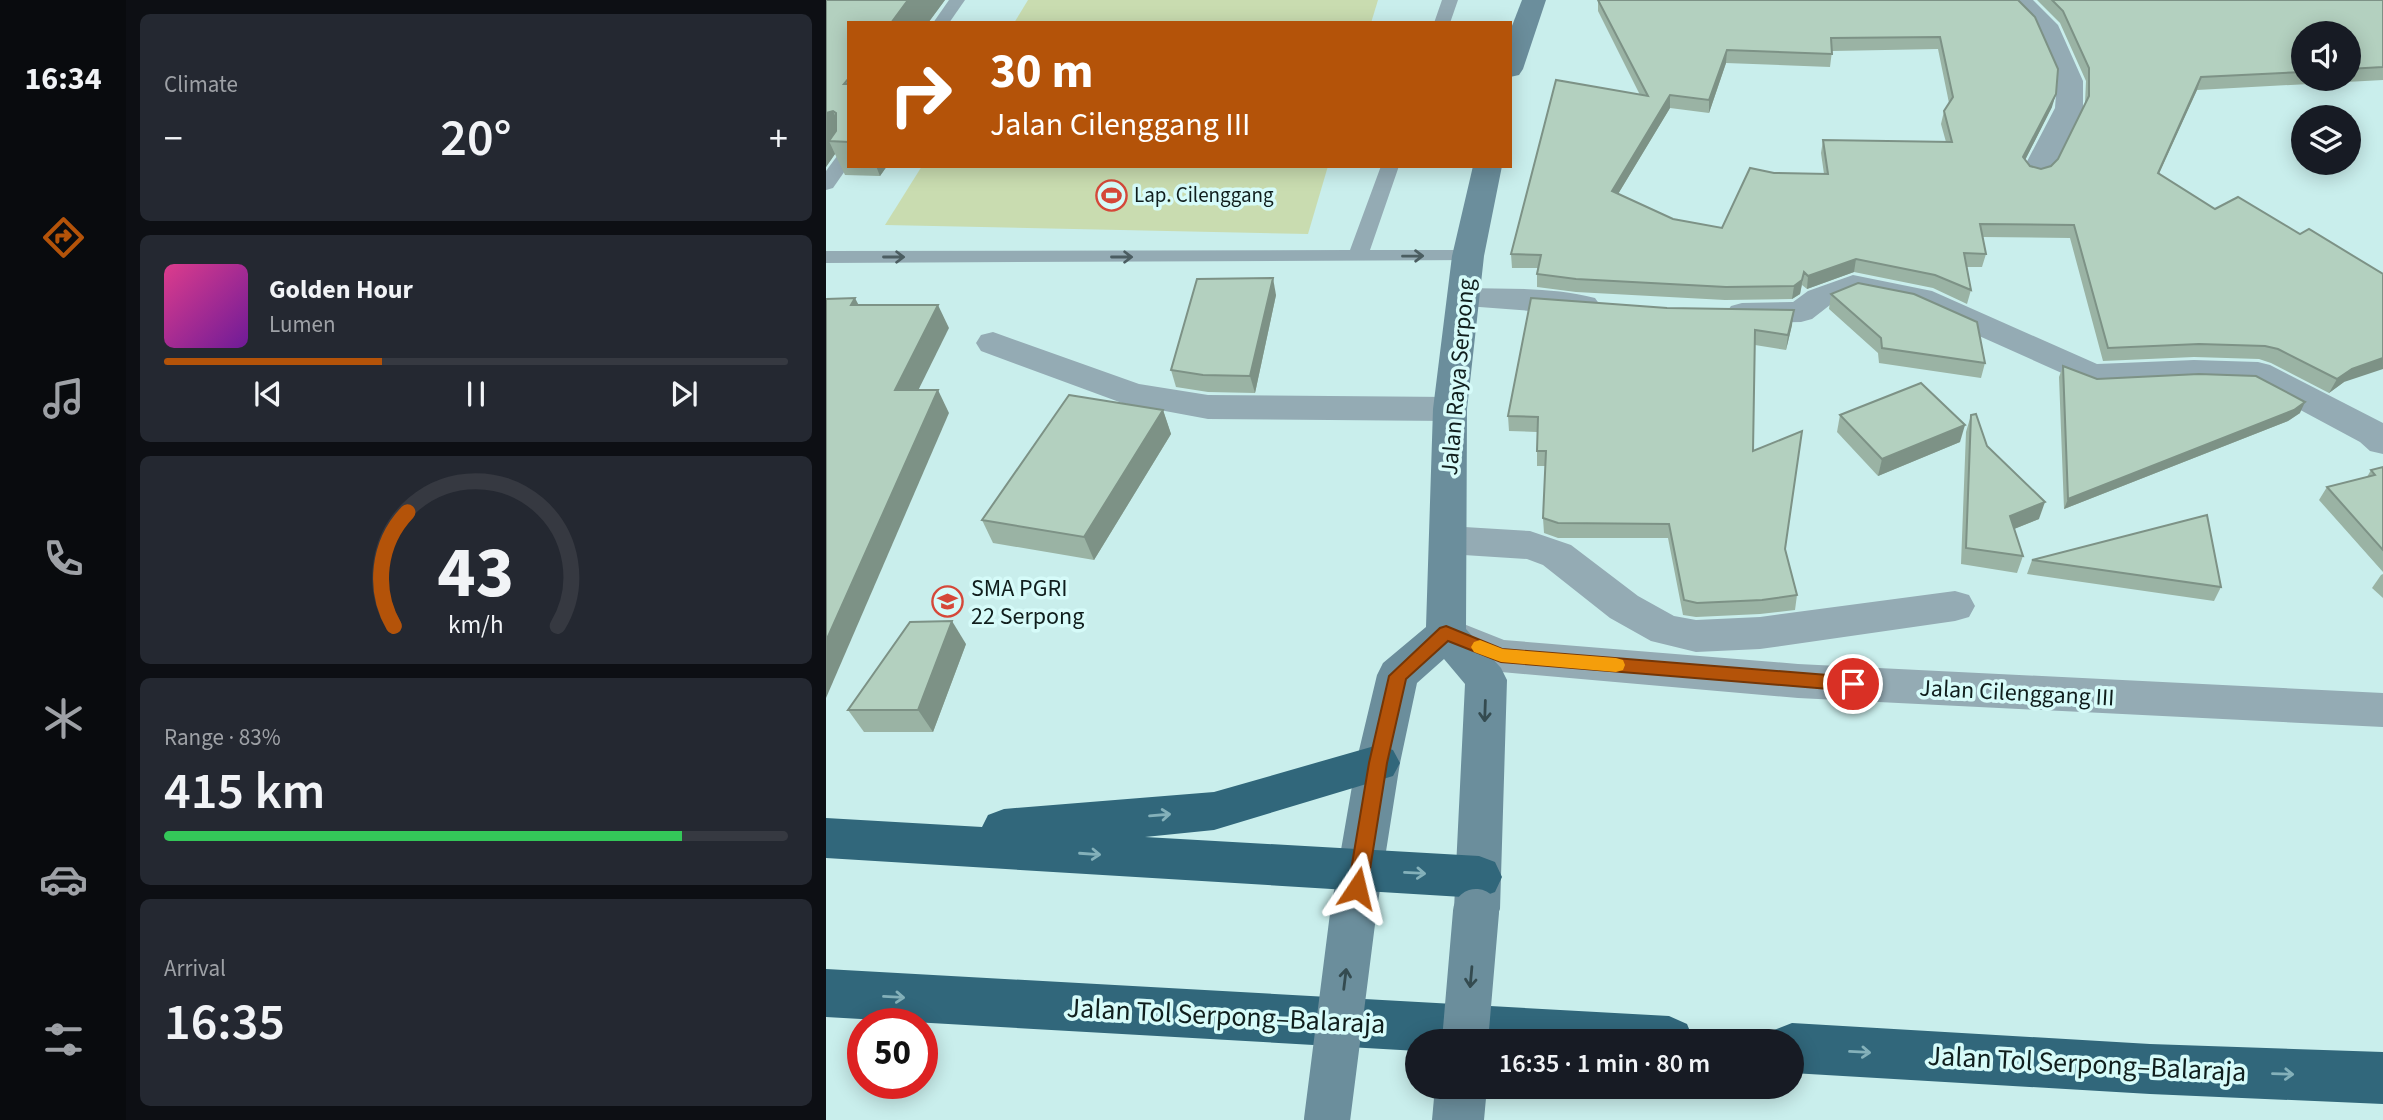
<!DOCTYPE html>
<html lang="en">
<head>
<meta charset="utf-8">
<style>
	body { margin:0; font-family:"Source Sans 3",sans-serif; background:#242831; color:#f1f3f6; height:100vh; display:flex; flex-direction:column; font-size:26px; white-space:nowrap }
	* { box-sizing:border-box; margin:0 }
	p { font-size:23px; color:#9ea1a6 }
	.icon { flex:none; width:38px; height:38px; fill:none; stroke:currentColor; stroke-width:2; stroke-linecap:round; stroke-linejoin:round }
	.map { position:relative; flex:1; overflow:hidden }
	.sheet { display:flex; flex-direction:column; gap:14px; padding:14px; background:#0d0f14; width:700px }
	.sheet>* { flex:none }
	.guide { position:absolute; left:21px; top:21px; width:665px; height:147px; border-radius:0px; box-shadow:0 4px 18px #0003; background:#b45309; color:#fff; overflow:hidden }
	.buttons { position:absolute; left:1465px; top:21px; display:grid; gap:14px }
	.buttons a { display:grid; place-items:center; width:70px; height:70px; border-radius:50%; background:#171b24; box-shadow:0 4px 18px #0003; font-size:35px }
	.speed { position:absolute; left:21px; top:1008px; display:flex; gap:14px; font-size:35px; font-weight:700; text-align:center }
	.speed>* { display:grid; place-content:center; width:91px; height:91px; border-radius:50%; background:#171b24; box-shadow:0 4px 18px #0003; line-height:1 }
	.speed .limit { border:10px solid #d22; background:#fff; color:#111 }
	.pin { position:absolute; display:grid; place-items:center; width:60px; height:60px; color:#fff; margin:-30px; border:4px solid #fff; border-radius:50%; box-shadow:0 2px 7px #0007 }
	.me { position:absolute; width:77px; margin:-38px; rotate:10deg; stroke-linejoin:round; filter:drop-shadow(0 0 5px #0008) }
	.turn { display:flex; align-items:center; gap:24px; height:147px; padding:0 28px; font-size:32px }
	.turn .icon { width:91px; height:91px; stroke-width:2.5 }
	.turn b { display:block; font-size:49px; line-height:60px }
	.big { font-size:52px; font-weight:600; line-height:1.1 }
	.sheet .tile { flex:1; display:flex; flex-direction:column; justify-content:center; gap:10px; min-width:0; padding:0 24px; border-radius:10px; background:#242831 }
	.sheet .dial { align-items:center; gap:0 }
	.dial svg { height:182px; overflow:visible; fill:none; stroke:#363941; stroke-width:7; stroke-linecap:round; text-anchor:middle }
	.dial text { fill:#f1f3f6; stroke:none }
	.song { display:flex; align-items:center; gap:21px }
	.cover { width:84px; height:84px; border-radius:10px; background:linear-gradient(135deg,hsl(330 70% 55%),hsl(280 70% 35%)) }
	.played { height:7px; border-radius:4px; background:linear-gradient(90deg,#b45309 35%,#363941 35%) }
	.keys { display:flex; justify-content:space-around; direction:ltr }
	.heat { display:flex; justify-content:space-between; align-items:center; font-size:38px; direction:ltr }
	.charge { height:10px; border-radius:5px; background:linear-gradient(90deg,#34c759 83%,#363941 0) }
	.trip { position:absolute; left:579px; top:1029px; width:399px; height:70px; border-radius:35px; background:#171b24; box-shadow:0 4px 18px #0003; font-weight:600; line-height:70px; text-align:center }
	main { display:flex; flex:1; min-height:0 }
	.tab-bar { display:flex; flex-direction:column; width:126px; justify-content:space-around; align-items:center; background:#090b0e; color:#9ea1a6 }
	.tab-bar .icon { width:49px; height:49px }
	.tab-bar .active { color:#b45309 }
	.tab-bar b { font-size:32px; color:#f1f3f6 }
	.map>svg:first-child { display:block }
</style>
</head>
<body>
<main>
<nav class="tab-bar">
<b>16:34</b>
<svg class="icon active" aria-label="directions" viewBox="0 0 24 24"><path d="M12 3l9 9-9 9-9-9zM9 14v-3h6M13 9l2 2-2 2"/></svg>
<svg class="icon" aria-label="music" viewBox="0 0 24 24"><path d="M9 18V5l10-2v13"/><circle cx="6" cy="18" r="3"/><circle cx="16" cy="16" r="3"/></svg>
<svg class="icon" aria-label="phone" viewBox="0 0 24 24"><path d="M5 4h4l2 5-3 2q2 4 5 5l2-3 5 2v4C11 20 4 13 5 4z"/></svg>
<svg class="icon" aria-label="climate" viewBox="0 0 24 24"><path d="M12 3v18M4 7l16 10M4 17L20 7"/></svg>
<svg class="icon" aria-label="car" viewBox="0 0 24 24"><path d="M5 17H2v-5l4-1 3-4h7l3 4 3 1v5h-3M9 17h6M6 11h13"/><circle cx="7" cy="17" r="2"/><circle cx="17" cy="17" r="2"/></svg>
<svg class="icon" aria-label="filters" viewBox="0 0 24 24"><path d="M4 7h16M4 17h16"/><circle cx="9" cy="7" r="2"/><circle cx="15" cy="17" r="2"/></svg>
</nav>
<section class="sheet">
<div class="tile"><p>Climate</p>
<div class="heat"><a>−</a><b class="big">20°</b><a>+</a></div>
</div>
<div class="tile">
<div class="song"><i class="cover"></i><div><b>Golden Hour</b><p>Lumen</p></div></div>
<div class="played"></div>
<div class="keys"><svg class="icon" aria-label="previous" viewBox="0 0 24 24"><path d="M18 5L8 12l10 7zM5 5v14"/></svg><svg class="icon" aria-label="pause" viewBox="0 0 24 24"><path d="M8 5v14M16 5v14"/></svg><svg class="icon" aria-label="next" viewBox="0 0 24 24"><path d="M6 5l10 7-10 7zM19 5v14"/></svg></div>
</div>
<div class="tile dial"><svg viewBox="0 0 100 80">
<path d="M14 69A42 42 0 1 1 86 69"/>
<path d="M14 69A42 42 0 0 1 20 19" stroke="#b45309"/>
<text x="50" y="56" font-size="32" font-weight="700">43</text>
<text x="50" y="72" font-size="11">km/h</text>
</svg></div>
<div class="tile"><p>Range · 83%</p><b class="big">415 km</b><div class="charge"></div></div>
<div class="tile"><p>Arrival</p><b class="big">16:35</b></div>
</section>
<div class="map">
<svg width="1557" height="1120" viewBox="0 0 1557 1120">
	<rect width="100%" height="100%" fill="#c9eeec"/>
	<g fill="#c9dcb0">
		<polygon points="202,0 552,0 545,23 188,23"/>
		<polygon points="96,166 502,166 482,234 59,225"/>
	</g>
	<g fill="none" stroke-linecap="round" stroke-linejoin="round">
		<g fill="#94abb4" fill-rule="evenodd">
			<polygon points="123,0 139,0 123,23 107,23"/>
			<polygon points="616,0 632,0 624,23 608,23"/>
			<polygon points="23,147 23,165 7,188 0,190 0,171 17,148"/>
			<polygon points="555,166 573,166 544,250 642,250 649,252 652,256 649,260 0,263 0,251 524,250"/>
		</g>
		<g fill="#94abb4" fill-rule="evenodd">
			<polygon points="1180,0 1207,0 1232,25 1257,81 1257,108 1226,171 1221,177 1211,180 1201,177 1196,171 1229,108 1231,81 1208,28"/>
			<polygon points="1027,275 1106,291 1271,364 1368,360 1432,362 1444,365 1557,423 1557,454 1544,451 1534,442 1426,384 1368,382 1267,387 1086,306 1029,295 1004,305 986,319 975,322 916,323 905,320 900,313 905,306 916,303 967,302 982,291"/>
			<path d="M638,288c43,1 89,-1 131,10l5,7 -5,7 -11,3 -131,-10 -5,-7 5,-7z"/>
			<polygon points="167,332 313,384 382,395 624,397 636,401 641,409 636,417 624,421 382,419 296,403 155,351 150,343 155,335"/>
			<polygon points="622,526 704,531 745,545 812,596 848,616 870,620 934,617 1129,591 1143,595 1149,606 1143,617 1129,621 934,649 870,652 825,641 784,618 717,565 701,559 622,554 609,550 603,540 609,530"/>
		</g>
		<polygon fill="#94abb4" fill-rule="evenodd" points="620,617 678,640 972,664 1557,693 1557,727 972,698 675,672 606,644 600,633 606,622"/>
		<g fill="#6b8e9c" fill-rule="evenodd">
			<polygon points="696,0 720,0 697,69 693,75 684,77 684,31"/>
			<polygon points="647,166 676,166 658,256 641,409 640,629 675,668 681,680 674,909 668,924 651,931 634,924 628,909 639,684 618,659 591,683 574,763 552,902 546,917 529,923 512,917 506,902 530,763 551,675 557,663 600,627 607,409 626,256"/>
			<polygon points="609,1087 661,1087 658,1120 606,1120"/>
		</g>
		<g fill="#31677b" fill-rule="evenodd">
			<polygon points="552,745 567,750 574,763 567,776 388,830 319,837 653,856 669,862 676,877 669,892 653,898 0,858 0,818 156,827 162,815 178,809 388,792"/>
			<polygon points="0,969 843,1016 861,1024 868,1041 592,1041 592,1051 0,1017"/>
			<polygon points="966,1023 1324,1044 1557,1052 1557,1104 1324,1094 966,1073 966,1041 944,1041 948,1030"/>
		</g>
		<g stroke="#6b8e9c" stroke-width="46">
			<polyline points="639,1041 650,912"/>
			<polyline points="501,1120 528,907"/>
		</g>
	</g>
	<g fill="#9ab3a4" fill-rule="evenodd">
		<polygon points="0,0 119,0 102,23 23,23 23,166 61,166 54,176 19,175 9,154 0,167"/>
		<path d="M772,0h420l34,107 -27,53 5,6 11,3 10,-3 7,-7 27,-55 1,-23 -26,-58 -23,-23h346v80l-186,10 -38,84 185,208 -15,11 -58,-30 -12,-4 -65,-2 -91,4 -33,-123 -87,-1 3,17 -4,13h-16l5,23 -4,14 -34,-16 -79,-16 -47,17 -5,-4 -2,9 -8,5 -67,1 -149,-8 -39,-5v-13l1,-6h-26l-1,-14 129,-159 -42,-84zM1477,33h45v46h-45zM1112,49l11,54 -5,8 -3,13 5,18 -123,-2 -2,13 3,21 -50,-1 -52,55 -49,-9 -55,-25 52,-86 39,5 17,-50 104,4 2,-16z"/>
		<polygon points="1005,294 1159,363 1155,378 1053,363 1052,353 1003,309"/>
		<polygon points="450,295 429,393 382,392 350,387 345,370"/>
		<polygon points="705,298 966,325 960,350 929,345 927,451 959,549 971,595 969,610 934,614 870,617 857,615 842,538 732,538 718,533 717,518 720,466 711,466 711,432 683,431 682,416"/>
		<polygon points="1237,366 1271,379 1474,413 1462,421 1238,509 1233,377"/>
		<polygon points="337,410 345,434 268,560 167,543 156,520"/>
		<polygon points="1014,415 1134,442 1052,476 1011,432"/>
		<polygon points="1145,415 1161,446 1213,519 1188,529 1197,556 1191,573 1135,564 1140,432"/>
		<polygon points="1557,467 1557,572 1493,500 1501,487 1541,477 1545,470"/>
		<polygon points="1206,560 1395,587 1388,601 1201,574"/>
		<polygon points="1557,574 1557,598 1546,588 1555,575"/>
		<polygon points="140,644 107,732 38,732 22,710"/>
	</g>
	<g fill="#7d9286">
		<polygon points="82,0 119,0 102,23 65,23"/>
		<polygon points="901,50 900,63 883,113 883,100"/>
		<polygon points="1375,77 1371,90 1327,186 1332,173"/>
		<polygon points="1230,94 1226,107 1194,170 1197,157"/>
		<polygon points="844,95 844,108 786,204 786,191"/>
		<polygon points="7,111 21,142 3,141 9,154 0,167 0,113"/>
		<polygon points="50,166 61,166 54,176"/>
		<polygon points="1030,259 1028,272 981,289 982,276"/>
		<polygon points="978,272 974,294 966,299 968,286"/>
		<polygon points="447,278 450,295 429,393 424,376"/>
		<polygon points="29,298 41,321 25,305"/>
		<polygon points="112,305 123,328 81,413 69,390"/>
		<polygon points="968,310 966,325 960,350 962,335"/>
		<polygon points="1557,358 1557,369 1518,382 1503,393 1511,379 1526,369"/>
		<polygon points="112,390 123,413 0,698 0,641"/>
		<polygon points="1479,402 1474,413 1462,421 1238,509 1242,499"/>
		<polygon points="337,410 345,434 268,560 258,537"/>
		<polygon points="1139,425 1134,442 1052,476 1056,459"/>
		<polygon points="1219,502 1213,519 1178,533 1184,516"/>
		<polygon points="126,621 140,644 107,732 92,710"/>
	</g>
	<g fill="#b3d0bf" stroke="#7d9286" stroke-width="2" fill-rule="evenodd">
		<polygon points="0,0 82,0 65,23 23,23 23,78 18,84 23,84 23,142 3,141 10,131 10,113 7,111 0,113"/>
		<path d="M772,0h420l17,17 23,52 -2,25 -33,63 7,9 11,3 10,-3 7,-7 31,-63v-28l-26,-57 -11,-11h331v67l-35,2v-36h-45v39l-102,5 -43,96 57,36 23,-12 62,37 9,-5 74,45v84l-31,11 -15,10 -59,-30 -13,-3 -66,-2 -91,4 -34,-123 -94,-1 6,30 -22,-1 7,37 -36,-15 -79,-16 -48,17 -4,-4 -2,8 -8,6 -68,1 -150,-8 -39,-5 4,-19 -30,-1 45,-174 92,16zM1114,37l13,60 -9,14 8,31 -129,-2 5,34 -54,-1 -24,-5 -28,60 -49,-9 -61,-28 58,-96 39,5 18,-50 105,4 -1,-16z"/>
		<polygon points="447,278 424,376 377,375 345,370 371,279"/>
		<polygon points="1032,283 1088,294 1151,322 1159,363 1056,348 1055,338 1005,294"/>
		<polygon points="29,298 25,305 112,305 69,390 112,390 0,641 0,299"/>
		<polygon points="705,298 841,308 968,310 962,335 929,330 927,451 976,431 959,549 971,595 936,600 871,603 858,600 843,524 732,523 717,518 720,451 711,451 712,417 682,416"/>
		<polygon points="1237,366 1271,379 1373,374 1430,376 1479,402 1468,410 1242,499"/>
		<polygon points="1095,383 1139,425 1056,459 1014,415"/>
		<polygon points="243,395 337,410 258,537 156,520"/>
		<polygon points="1150,414 1161,446 1219,502 1184,516 1197,556 1140,548 1145,415"/>
		<polygon points="1557,467 1557,550 1501,487 1549,475 1545,470"/>
		<polygon points="1381,515 1395,587 1206,560"/>
		<polygon points="126,621 92,710 22,710 84,622"/>
	</g>
	<defs><path id="oneway-shaft" d="M-6 0H5M1.5-3L5.5 0L1.5 3" fill="none" stroke-width="1.6" stroke-linecap="round" stroke-linejoin="round" transform="scale(1.75)"/></defs>
	<g stroke="#4b5d61">
		<use href="#oneway-shaft" transform="translate(587 256) rotate(-1)"/>
		<use href="#oneway-shaft" transform="translate(68 257)"/>
		<use href="#oneway-shaft" transform="translate(296 257)"/>
	</g>
	<g stroke="#344b50">
		<use href="#oneway-shaft" transform="translate(659 711) rotate(92)"/>
		<use href="#oneway-shaft" transform="translate(645 977) rotate(95)"/>
		<use href="#oneway-shaft" transform="translate(519 979) rotate(-83)"/>
	</g>
	<g stroke="#84b1ba">
		<use href="#oneway-shaft" transform="translate(334 815) rotate(-5)"/>
		<use href="#oneway-shaft" transform="translate(264 854) rotate(4)"/>
		<use href="#oneway-shaft" transform="translate(589 873) rotate(3)"/>
		<use href="#oneway-shaft" transform="translate(68 997) rotate(3)"/>
		<use href="#oneway-shaft" transform="translate(1034 1052) rotate(3)"/>
		<use href="#oneway-shaft" transform="translate(1457 1074) rotate(2)"/>
	</g>
	<polygon fill="#b45309" stroke="#753606" stroke-width="2" points="620,626 676,649 1027,677 1033,679 1036,684 1033,689 1027,691 675,662 622,641 580,679 561,763 541,888 538,895 531,897 525,895 522,888 543,763 563,676 614,628"/>
	<polygon fill="#f59e0b" points="654,640 677,649 790,658 797,660 799,665 797,670 790,672 675,662 648,652 645,647 648,642"/>
	<defs>
		<symbol id="stadium-ring" viewBox="-11 -11 22 22"><circle r="9.5" fill="#d6fbf9" stroke="#d54839" stroke-width="1.5"/><path d="M0-5a6.5 5 0 1 0 0 10a6.5 5 0 1 0 0-10ZM-3.5-1.8h7v3.6h-7Z" fill="#d54839"/></symbol>
		<symbol id="school-ring" viewBox="-11 -11 22 22"><circle r="9.5" fill="#d6fbf9" stroke="#d54839" stroke-width="1.5"/><path d="M0-5L7-2L0 1L-7-2ZM-4 1L0 2.5L4 1V4Q0 6-4 4Z" fill="#d54839"/></symbol>
	</defs>
	<g fill-rule="evenodd">
		<use href="#stadium-ring" x="268" y="178" width="35" height="35"/>
		<use href="#school-ring" x="104" y="584" width="35" height="35"/>
	</g>
	<g text-anchor="middle" dominant-baseline="central" stroke-width="7" stroke-linejoin="round" paint-order="stroke">
		<g font-size="21" fill="#101e1d" stroke="#d6fbf9" text-anchor="start">
			<text x="308" y="195">Lap. Cilenggang</text>
		</g>
		<g font-size="24" fill="#101e1d" stroke="#d6fbf9">
			<text transform="translate(632 377) rotate(-85)">Jalan Raya Serpong</text>
			<text transform="translate(1191 693) rotate(3)">Jalan Cilenggang III</text>
		</g>
		<g font-size="24" fill="#101e1d" stroke="#d6fbf9" text-anchor="start">
			<text x="145" y="588">SMA PGRI<tspan x="145" dy="28">22 Serpong</tspan></text>
		</g>
		<g font-size="28" fill="#101e1d" stroke="#d6fbf9">
			<text transform="translate(400 1016) rotate(3)">Jalan Tol Serpong–Balaraja</text>
			<text transform="translate(1261 1064) rotate(3)">Jalan Tol Serpong–Balaraja</text>
		</g>
	</g>
</svg>
<div class="buttons">
<a><svg class="icon" aria-label="sound" viewBox="0 0 24 24"><path d="M4 9h4l5-4v14l-5-4H4zM17 9q2 3 0 6"/></svg></a>
<a><svg class="icon" aria-label="layers" viewBox="0 0 24 24"><path d="M12 4l9 5-9 5-9-5zM3 14l9 5 9-5"/></svg></a>
</div>
<div class="speed"><div class="limit">50</div></div>
<div class="pin" style="left:1027px;top:684px;background:#d93025"><svg class="icon" aria-label="arrive" viewBox="0 0 24 24"><path d="M6 21V4h12l-3 4 3 4H6"/></svg></div>
<svg class="me" style="left:531px;top:888px" viewBox="-20 -20 40 40"><path d="M0-17L14 15 0 8-14 15z" fill="#b45309" stroke="#fff" stroke-width="4"/></svg>
<div class="trip">16:35 · 1 min · 80 m</div>
<div class="guide">
<div class="turn"><svg class="icon" aria-label="right" viewBox="0 0 24 24"><path d="M7 20v-9h11M14 6l5 5-5 5"/></svg><div><b>30 m</b>Jalan Cilenggang III</div></div>
</div>
</div>
</main>
</body>
</html>
